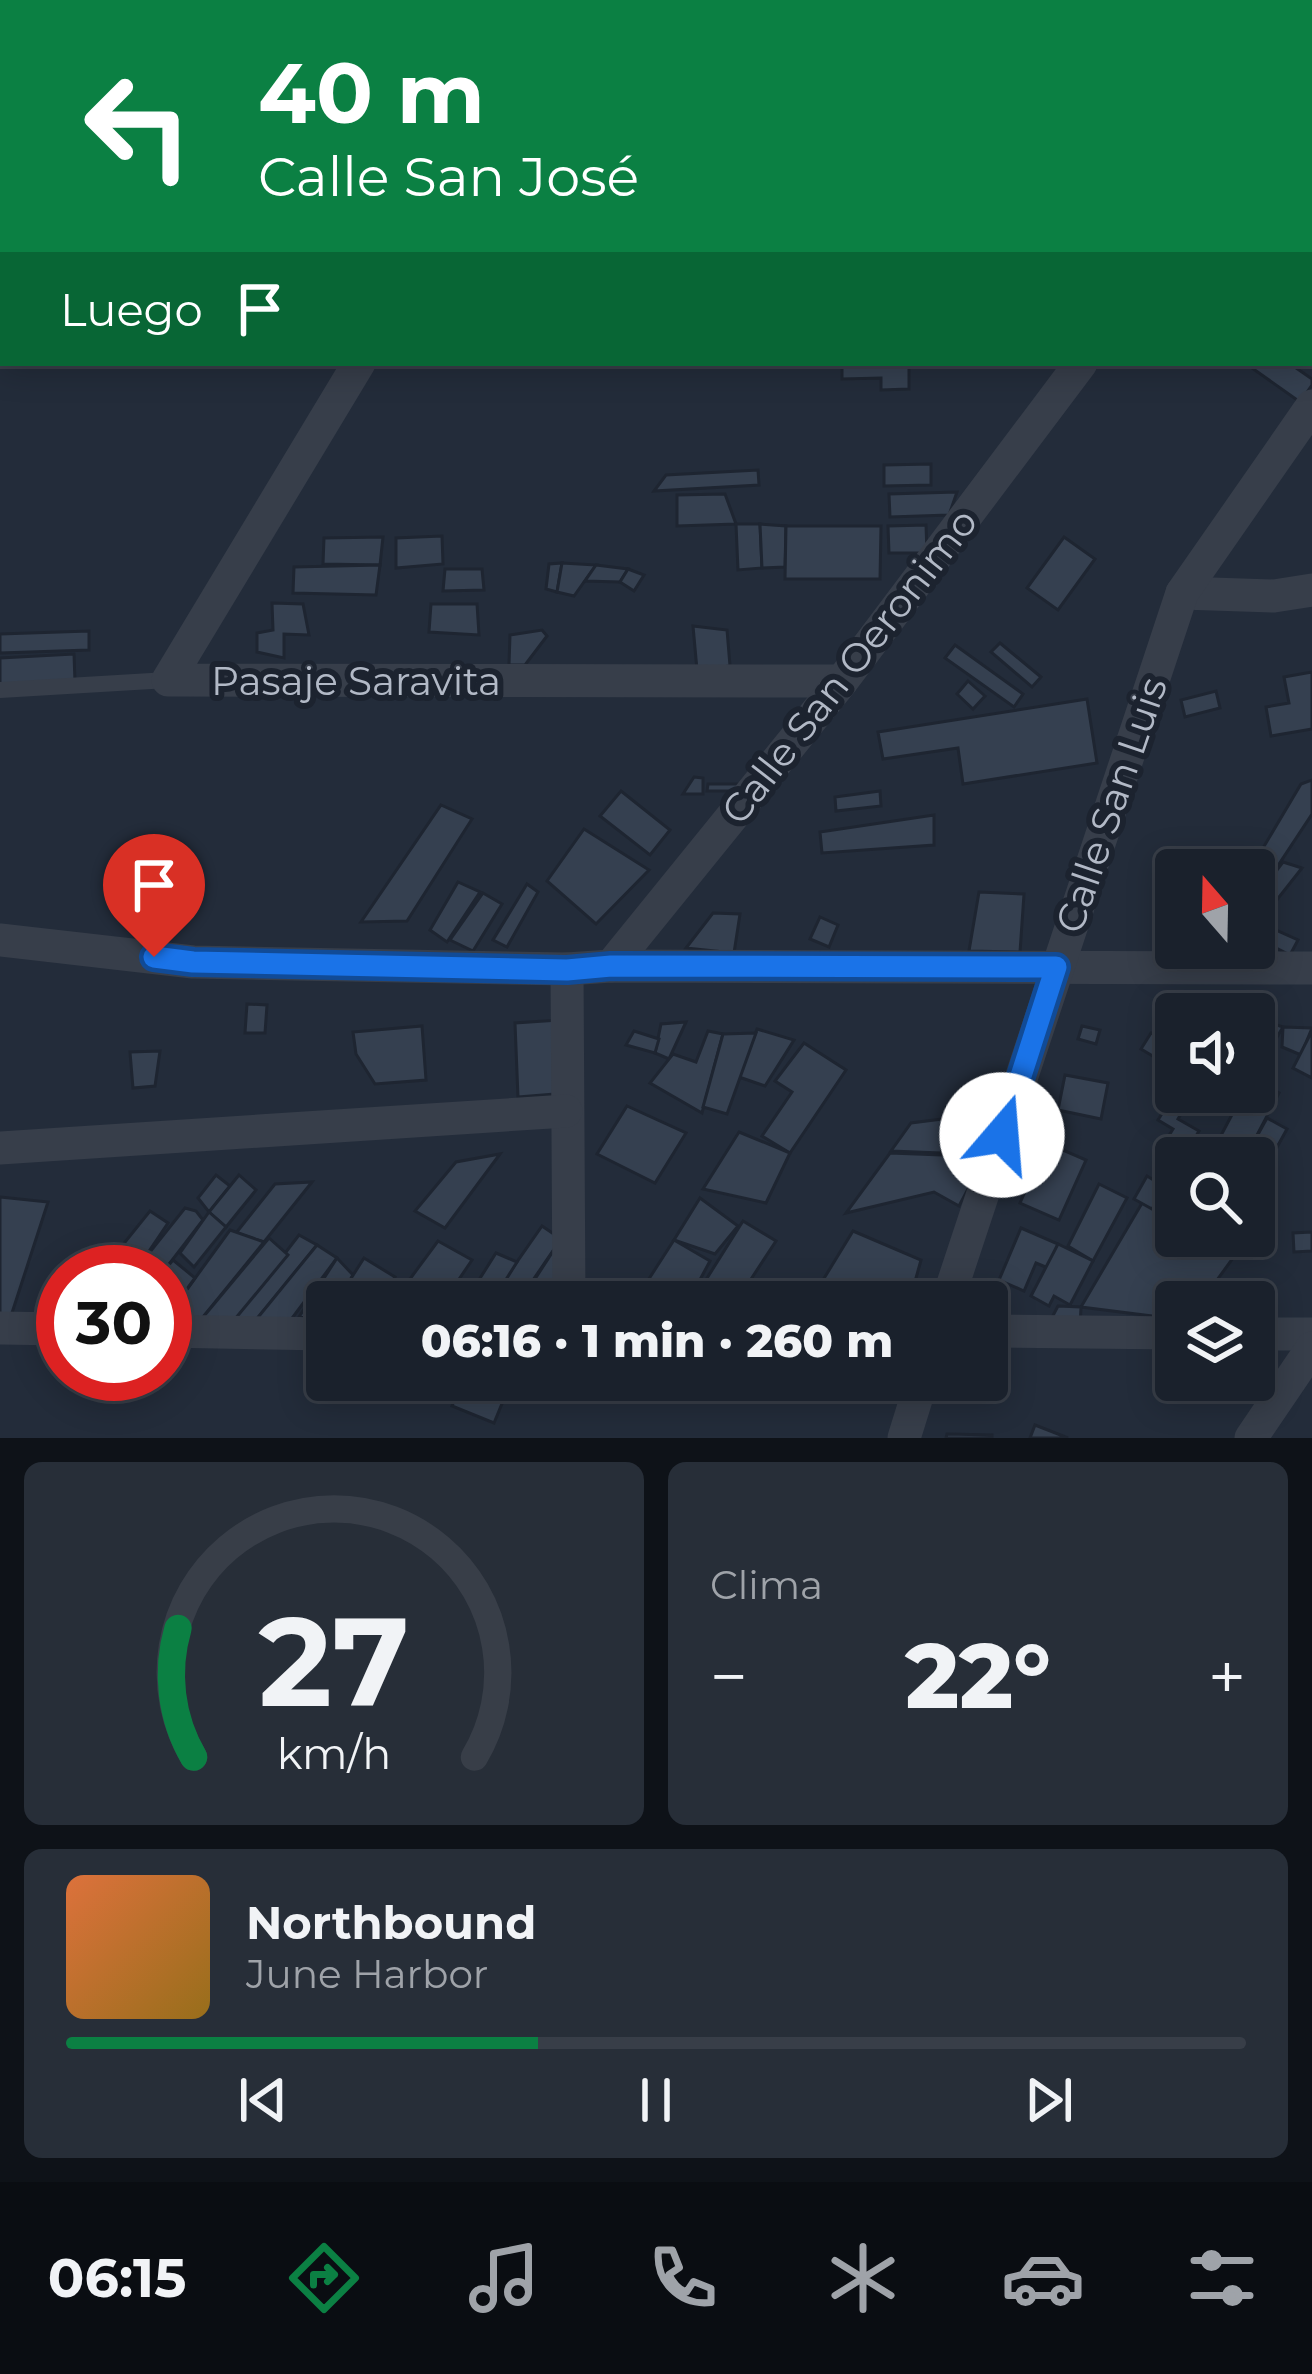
<!DOCTYPE html>
<html lang="es">
<head>
<meta charset="utf-8">
<style>
	body { margin:0; font-family:Montserrat,sans-serif; background:#272e38; color:#f1f3f6; height:100vh; display:flex; flex-direction:column; font-size:45px; white-space:nowrap }
	* { box-sizing:border-box; margin:0 }
	p { font-size:39px; color:#9fa3a9 }
	.icon { flex:none; width:66px; height:66px; fill:none; stroke:currentColor; stroke-width:2; stroke-linecap:round; stroke-linejoin:round }
	.map { position:relative; height:1438px; overflow:hidden }
	.panel { display:flex; flex-direction:column; gap:24px; padding:24px; background:#0e1218; flex:1 }
	.panel>* { flex:none }
	.top-card { position:absolute; left:0px; top:0px; width:1314px; height:366px; box-shadow:0 6px 30px #0003,0 0 0 3px #383e48; background:#0b8043; color:#fff; overflow:hidden }
	.needle { width:78px; rotate:340deg }
	.tools { position:absolute; left:1155px; top:849px; display:grid; gap:24px }
	.tools a { display:grid; place-items:center; width:120px; height:120px; border-radius:12px; background:#1a212c; box-shadow:0 6px 30px #0003,0 0 0 3px #383e48; font-size:60px }
	.speed { position:absolute; left:36px; top:1245px; display:flex; gap:24px; font-size:60px; font-weight:700; text-align:center }
	.speed>* { display:grid; place-content:center; width:156px; height:156px; border-radius:50%; background:#1a212c; box-shadow:0 6px 30px #0003,0 0 0 3px #383e48; line-height:1 }
	.speed .limit { border:18px solid #d22; background:#fff; color:#111 }
	.pin { position:absolute; display:grid; place-items:center; width:102px; height:102px; color:#fff; margin:-123px -51px; border-radius:50% 50% 50% 0; rotate:-45deg; box-shadow:0 0 12px #0007 }
	.pin .icon { rotate:45deg }
	.me { position:absolute; width:132px; margin:-66px; rotate:18deg; stroke-linejoin:round; filter:drop-shadow(0 0 9px #0008) }
	.turn { display:flex; align-items:center; gap:42px; height:252px; padding:0 60px; font-size:54px }
	.turn .icon { width:156px; height:156px; stroke-width:2.5 }
	.turn b { display:block; font-size:84px; line-height:102px }
	.then { display:flex; align-items:center; height:114px; padding:0 60px; background:#0003; gap:24px; font-size:45px }
	.big { font-size:90px; font-weight:800; line-height:1.1 }
	.panel .card { flex:1; display:flex; flex-direction:column; justify-content:center; gap:18px; min-width:0; padding:0 42px; border-radius:18px; background:#272e38 }
	.panel .dial { align-items:center; gap:0 }
	.dial svg { height:312px; overflow:visible; fill:none; stroke:#383e48; stroke-width:7; stroke-linecap:round; text-anchor:middle }
	.dial text { fill:#f1f3f6; stroke:none }
	.song { display:flex; align-items:center; gap:36px }
	.cover { width:144px; height:144px; border-radius:18px; background:linear-gradient(135deg,hsl(20 70% 55%),hsl(40 70% 35%)) }
	.played { height:12px; border-radius:6px; background:linear-gradient(90deg,#0b8043 40%,#383e48 40%) }
	.keys { display:flex; justify-content:space-around; direction:ltr }
	.heat { display:flex; justify-content:space-between; align-items:center; font-size:66px; direction:ltr }
	.panel .tiles { flex:1; display:grid; gap:24px; grid-template-columns:1fr 1fr }
	.card:last-child { grid-column:span 2 }
	.trip { position:absolute; left:306px; top:1281px; width:702px; height:120px; border-radius:12px; background:#1a212c; box-shadow:0 6px 30px #0003,0 0 0 3px #383e48; font-weight:800; line-height:120px; text-align:center }
	.tabs { display:flex; height:192px; justify-content:space-around; align-items:center; background:#0a0d12; color:#9fa3a9 }
	.tabs .icon { width:84px; height:84px }
	.tabs .selected { color:#0b8043 }
	.tabs b { font-size:54px; color:#f1f3f6 }
	.map>svg:first-child { display:block }
</style>
</head>
<body>
<div class="map">
<svg width="1312" height="1438" viewBox="0 0 1312 1438">
	<rect width="100%" height="100%" fill="#232c3a"/>
	<g fill="#354050" stroke="#1e2531" stroke-width="3">
		<polygon points="282,0 356,0 354,3"/>
		<polygon points="842,363 909,363 909,389 881,390 881,378 842,379"/>
		<polygon points="1256,363 1289,363 1312,379 1312,385 1300,402 1252,368"/>
		<polygon points="931,464 931,485 884,486 884,465"/>
		<polygon points="758,470 759,485 654,491 666,475"/>
		<polygon points="957,492 949,515 890,517 889,494"/>
		<polygon points="725,494 736,524 677,526 677,495"/>
		<polygon points="736,524 760,524 762,568 738,570"/>
		<polygon points="760,524 786,526 785,567 762,568"/>
		<polygon points="926,525 927,553 889,553 888,526"/>
		<polygon points="786,526 881,526 880,579 785,579"/>
		<polygon points="442,536 443,564 396,568 396,538"/>
		<polygon points="383,537 380,565 323,564 324,538"/>
		<polygon points="1064,537 1095,559 1058,610 1027,588"/>
		<polygon points="562,563 557,592 546,589 549,564"/>
		<polygon points="562,563 596,565 574,596 557,592"/>
		<polygon points="380,565 376,595 293,593 294,567"/>
		<polygon points="596,565 628,569 620,582 585,581"/>
		<polygon points="445,569 482,569 484,590 443,591"/>
		<polygon points="628,569 644,575 634,591 620,582"/>
		<polygon points="272,603 303,604 309,635 284,634 284,658 257,652 257,633 273,630"/>
		<polygon points="431,604 477,604 479,635 429,632"/>
		<polygon points="693,626 727,630 730,666 697,670"/>
		<polygon points="542,630 547,636 525,665 509,665 510,635"/>
		<polygon points="89,631 89,650 0,653 0,634"/>
		<polygon points="1000,643 1041,677 1032,687 991,652"/>
		<polygon points="955,645 1023,694 1014,707 945,658"/>
		<polygon points="74,654 75,682 0,685 0,658"/>
		<polygon points="1312,672 1312,729 1271,736 1266,707 1289,703 1284,677"/>
		<polygon points="968,681 985,696 973,709 957,694"/>
		<polygon points="1216,691 1220,708 1185,717 1181,700"/>
		<polygon points="1087,699 1097,763 963,784 958,748 883,759 878,732"/>
		<polygon points="694,777 703,778 703,794 683,794"/>
		<polygon points="1312,780 1312,814 1262,890 1254,910 1254,870 1250,870 1301,784"/>
		<polygon points="708,784 746,784 747,791 707,791"/>
		<polygon points="621,791 670,830 650,855 600,816"/>
		<polygon points="880,791 881,806 836,811 835,797"/>
		<polygon points="441,805 472,819 407,921 361,922"/>
		<polygon points="934,815 934,845 822,853 820,832"/>
		<polygon points="584,829 649,870 596,924 547,881"/>
		<polygon points="1283,862 1302,868 1276,901 1262,890"/>
		<polygon points="458,882 480,892 447,942 430,930"/>
		<polygon points="527,884 538,892 507,947 493,940"/>
		<polygon points="979,892 1024,894 1020,952 969,951"/>
		<polygon points="483,893 502,904 473,951 450,940"/>
		<polygon points="713,913 740,914 734,953 686,948"/>
		<polygon points="820,917 838,925 829,947 810,939"/>
		<polygon points="1269,927 1298,940 1290,955 1262,941"/>
		<polygon points="247,1004 267,1005 265,1033 245,1033"/>
		<polygon points="559,1020 555,1094 518,1097 515,1023"/>
		<polygon points="1265,1021 1283,1027 1268,1052 1257,1040"/>
		<polygon points="686,1022 669,1059 655,1053 661,1024"/>
		<polygon points="422,1026 426,1080 375,1084 356,1054 353,1032"/>
		<polygon points="1082,1026 1100,1030 1096,1044 1078,1039"/>
		<polygon points="1283,1027 1312,1028 1301,1055 1282,1047"/>
		<polygon points="757,1029 794,1040 765,1086 739,1077"/>
		<polygon points="634,1031 659,1039 655,1053 626,1045"/>
		<polygon points="708,1031 723,1034 702,1113 650,1083 673,1054 696,1062"/>
		<polygon points="1312,1031 1312,1078 1293,1068"/>
		<polygon points="756,1033 727,1114 703,1107 723,1034"/>
		<polygon points="1151,1033 1168,1039 1156,1058 1141,1049"/>
		<polygon points="804,1043 846,1070 790,1153 762,1136 792,1092 775,1081"/>
		<polygon points="1254,1048 1268,1052 1254,1075"/>
		<polygon points="160,1051 155,1086 133,1088 130,1052"/>
		<polygon points="1065,1075 1108,1083 1101,1119 1058,1110"/>
		<polygon points="1254,1080 1279,1093 1245,1158 1209,1158 1244,1092 1254,1092"/>
		<polygon points="1176,1091 1194,1092 1178,1119 1199,1131 1183,1157 1163,1145 1173,1129 1158,1120"/>
		<polygon points="627,1106 686,1133 655,1183 597,1154"/>
		<polygon points="950,1118 941,1153 891,1151 911,1123"/>
		<polygon points="1267,1118 1287,1129 1255,1187 1254,1158 1245,1158"/>
		<polygon points="739,1132 790,1153 766,1203 703,1189"/>
		<polygon points="1047,1143 1086,1160 1059,1220 1020,1203"/>
		<polygon points="890,1153 942,1155 977,1172 959,1206 934,1192 846,1213"/>
		<polygon points="500,1154 445,1228 415,1211 456,1162"/>
		<polygon points="1168,1159 1176,1163 1176,1236 1249,1236 1201,1302 1176,1302 1176,1319 1081,1307"/>
		<polygon points="216,1175 230,1186 209,1212 198,1198"/>
		<polygon points="239,1175 256,1190 226,1227 209,1212"/>
		<polygon points="1147,1176 1165,1187 1152,1209 1134,1199"/>
		<polygon points="312,1182 264,1242 236,1233 275,1184"/>
		<polygon points="1099,1184 1127,1198 1093,1261 1068,1246"/>
		<polygon points="0,1197 48,1202 10,1319 0,1317"/>
		<polygon points="700,1198 738,1226 715,1254 674,1240"/>
		<polygon points="185,1208 196,1211 203,1220 163,1272 134,1272"/>
		<polygon points="150,1211 168,1223 141,1263 121,1247"/>
		<polygon points="209,1212 226,1227 194,1267 180,1253"/>
		<polygon points="743,1221 776,1241 736,1302 692,1302"/>
		<polygon points="542,1226 561,1239 518,1302 489,1302"/>
		<polygon points="1021,1228 1058,1244 1048,1268 1036,1263 1024,1291 999,1280"/>
		<polygon points="230,1230 264,1242 199,1322 175,1306"/>
		<polygon points="853,1231 921,1260 911,1296 812,1298"/>
		<polygon points="1312,1232 1312,1251 1294,1252 1293,1233"/>
		<polygon points="299,1235 317,1245 248,1330 230,1325"/>
		<polygon points="269,1238 288,1255 230,1325 199,1322"/>
		<polygon points="561,1239 559,1302 520,1302"/>
		<polygon points="674,1240 710,1261 688,1302 634,1302"/>
		<polygon points="438,1241 472,1260 447,1297 453,1302 393,1302"/>
		<polygon points="1058,1244 1093,1261 1070,1305 1054,1296 1049,1306 1031,1296"/>
		<polygon points="317,1245 337,1258 281,1333 255,1321"/>
		<polygon points="496,1253 517,1262 492,1302 465,1302"/>
		<polygon points="111,1258 137,1270 99,1272"/>
		<polygon points="337,1258 353,1275 338,1302 327,1302 327,1321 299,1317"/>
		<polygon points="364,1258 395,1277 379,1302 336,1302"/>
		<polygon points="173,1260 195,1278 165,1319 163,1272"/>
		<polygon points="1058,1306 1081,1307 1080,1327 1048,1325"/>
		<polygon points="463,1380 485,1380 508,1389 494,1423 452,1406"/>
		<polygon points="1035,1425 1068,1438 1030,1438"/>
		<polygon points="947,1434 992,1435 992,1438 946,1438"/>
	</g>
	<g fill="none" stroke-linecap="round" stroke-linejoin="round">
		<polyline stroke="#373e4a" stroke-width="16" points="0,690 168,680"/>
		<g stroke="#373e4a" stroke-width="33">
			<polyline points="380,3 382,0"/>
			<polyline points="1311,63 1312,61"/>
			<polyline points="1311,223 1312,223"/>
			<polyline points="359,363 168,680 842,681"/>
			<polyline points="1182,593 1274,596 1312,590"/>
			<polyline points="0,940 193,962 567,969 611,966 1312,968"/>
			<polyline points="611,966 842,681 1081,363"/>
			<polyline points="567,969 569,1302"/>
			<polyline points="0,1148 566,1111"/>
			<polyline points="947,1302 1182,593 1312,406"/>
			<polyline points="0,1328 63,1329"/>
			<polyline points="165,1331 327,1334"/>
			<polyline points="987,1331 1176,1333"/>
			<polyline points="1254,1334 1312,1334"/>
			<polyline points="904,1438 922,1380"/>
			<polyline points="1251,1438 1312,1348"/>
		</g>
	</g>
	<g fill="none" stroke-linecap="round" stroke-linejoin="round">
		<defs>
			<polyline id="route" points="154,957 193,962 567,970 611,966 1056,967 1002,1135"/>
		</defs>
		<use href="#route" stroke="#114b97" stroke-width="30"/>
		<use href="#route" stroke="#1a73e8" stroke-width="21"/>
	</g>
	<g text-anchor="middle" dominant-baseline="central" stroke-width="12" stroke-linejoin="round" paint-order="stroke">
		<g font-size="39" fill="#b2b9c6" stroke="#1c232f">
			<text transform="translate(849 666) rotate(-52)">Calle San Oeronimo</text>
			<text x="356" y="681">Pasaje Saravita</text>
			<text transform="translate(1111 805) rotate(-71)">Calle San Luis</text>
		</g>
	</g>
</svg>
<div class="tools">
<a><svg class="needle" viewBox="-14 -14 28 28"><path d="M0-13l5 13h-10z" fill="#e53935"/><path d="M0 13l5-13h-10z" fill="#9fa3a9"/></svg></a>
<a><svg class="icon" aria-label="sound" viewBox="0 0 24 24"><path d="M4 9h4l5-4v14l-5-4H4zM17 9q2 3 0 6"/></svg></a>
<a><svg class="icon" aria-label="search" viewBox="0 0 24 24"><circle cx="10" cy="10" r="6"/><path d="M15 15l6 6"/></svg></a>
<a><svg class="icon" aria-label="layers" viewBox="0 0 24 24"><path d="M12 4l9 5-9 5-9-5zM3 14l9 5 9-5"/></svg></a>
</div>
<div class="speed"><div class="limit">30</div></div>
<div class="pin" style="left:154px;top:957px;background:#d93025"><svg class="icon" aria-label="arrive" viewBox="0 0 24 24"><path d="M6 21V4h12l-3 4 3 4H6"/></svg></div>
<svg class="me" style="left:1002px;top:1135px" viewBox="-20 -20 40 40"><circle r="19" fill="#fff"/><path d="M0-13L10 11 0 6-10 11z" fill="#1a73e8"/></svg>
<div class="trip">06:16 · 1 min · 260 m</div>
<div class="top-card">
<div class="turn"><svg class="icon" aria-label="left" viewBox="0 0 24 24"><path d="M17 20v-9H6M10 6l-5 5 5 5"/></svg><div><b>40 m</b>Calle San José</div></div>
<div class="then">Luego<svg class="icon" aria-label="arrive" viewBox="0 0 24 24"><path d="M6 21V4h12l-3 4 3 4H6"/></svg></div>
</div>
</div>
<section class="panel">
<div class="tiles">
<div class="card dial"><svg viewBox="0 0 100 80">
<path d="M14 69A42 42 0 1 1 86 69"/>
<path d="M14 69A42 42 0 0 1 10 36" stroke="#0b8043"/>
<text x="50" y="56" font-size="32" font-weight="700">27</text>
<text x="50" y="72" font-size="11">km/h</text>
</svg></div>
<div class="card"><p>Clima</p>
<div class="heat"><a>−</a><b class="big">22°</b><a>+</a></div>
</div>
<div class="card">
<div class="song"><i class="cover"></i><div><b>Northbound</b><p>June Harbor</p></div></div>
<div class="played"></div>
<div class="keys"><svg class="icon" aria-label="previous" viewBox="0 0 24 24"><path d="M18 5L8 12l10 7zM5 5v14"/></svg><svg class="icon" aria-label="pause" viewBox="0 0 24 24"><path d="M8 5v14M16 5v14"/></svg><svg class="icon" aria-label="next" viewBox="0 0 24 24"><path d="M6 5l10 7-10 7zM19 5v14"/></svg></div>
</div>
</div>
</section>
<nav class="tabs">
<b>06:15</b>
<svg class="icon selected" aria-label="directions" viewBox="0 0 24 24"><path d="M12 3l9 9-9 9-9-9zM9 14v-3h6M13 9l2 2-2 2"/></svg>
<svg class="icon" aria-label="music" viewBox="0 0 24 24"><path d="M9 18V5l10-2v13"/><circle cx="6" cy="18" r="3"/><circle cx="16" cy="16" r="3"/></svg>
<svg class="icon" aria-label="phone" viewBox="0 0 24 24"><path d="M5 4h4l2 5-3 2q2 4 5 5l2-3 5 2v4C11 20 4 13 5 4z"/></svg>
<svg class="icon" aria-label="climate" viewBox="0 0 24 24"><path d="M12 3v18M4 7l16 10M4 17L20 7"/></svg>
<svg class="icon" aria-label="car" viewBox="0 0 24 24"><path d="M5 17H2v-5l4-1 3-4h7l3 4 3 1v5h-3M9 17h6M6 11h13"/><circle cx="7" cy="17" r="2"/><circle cx="17" cy="17" r="2"/></svg>
<svg class="icon" aria-label="filters" viewBox="0 0 24 24"><path d="M4 7h16M4 17h16"/><circle cx="9" cy="7" r="2"/><circle cx="15" cy="17" r="2"/></svg>
</nav>
</body>
</html>
